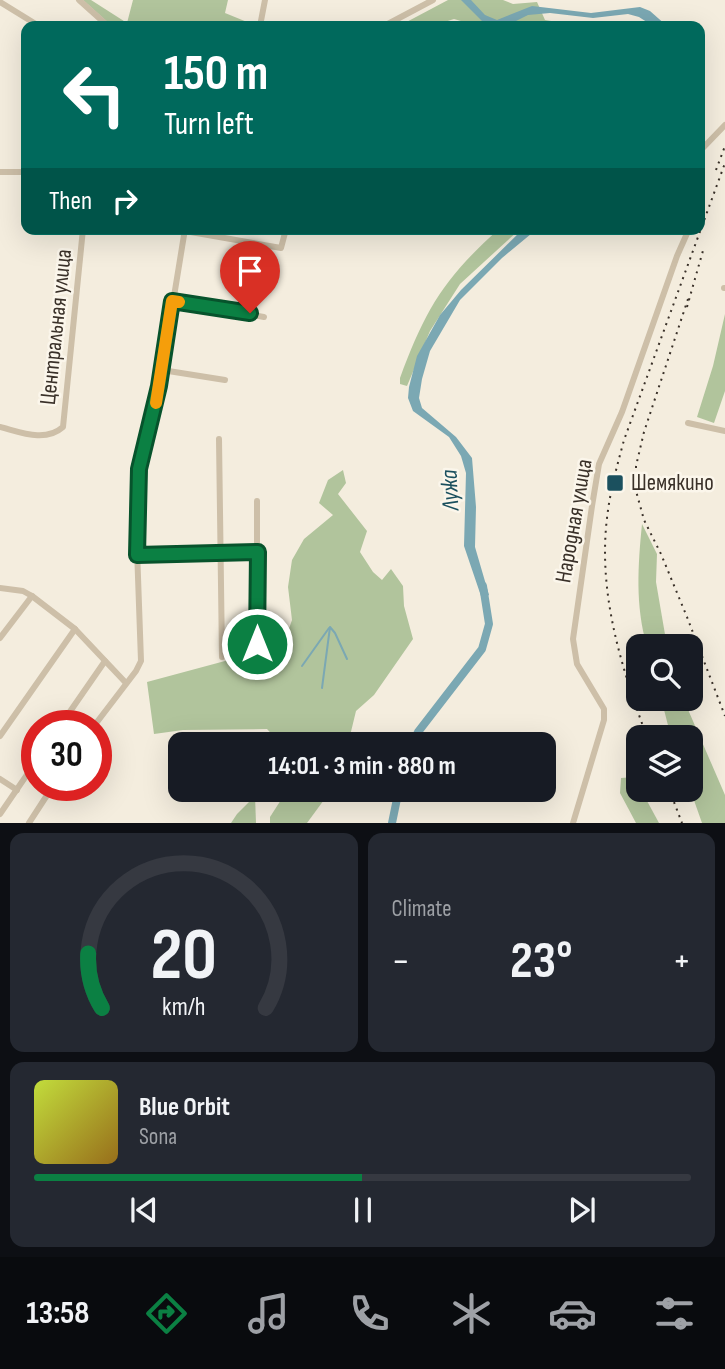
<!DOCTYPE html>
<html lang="en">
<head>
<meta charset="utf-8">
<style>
	body { margin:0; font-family:"Sofia Sans Condensed",sans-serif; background:#242831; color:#f1f3f6; height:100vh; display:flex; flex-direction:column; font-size:26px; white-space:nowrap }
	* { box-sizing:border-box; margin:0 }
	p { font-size:23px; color:#9ea1a6 }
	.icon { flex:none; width:38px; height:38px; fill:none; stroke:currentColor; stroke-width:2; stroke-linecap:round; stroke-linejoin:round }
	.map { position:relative; height:823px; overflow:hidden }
	.sheet { display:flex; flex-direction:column; gap:10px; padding:10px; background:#0d0f14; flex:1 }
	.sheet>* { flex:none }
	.hud { position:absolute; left:21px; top:21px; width:684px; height:214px; border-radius:14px; box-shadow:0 7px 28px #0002; background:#00695c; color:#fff; overflow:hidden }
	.fabs { position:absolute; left:626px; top:634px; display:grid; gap:14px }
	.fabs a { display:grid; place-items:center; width:77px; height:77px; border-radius:14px; background:#171b24; box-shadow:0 7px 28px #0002; font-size:35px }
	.speed { position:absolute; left:21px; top:710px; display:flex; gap:14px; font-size:35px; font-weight:700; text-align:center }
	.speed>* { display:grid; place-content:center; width:91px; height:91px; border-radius:50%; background:#171b24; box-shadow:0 7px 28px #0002; line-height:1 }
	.speed .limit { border:10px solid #d22; background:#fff; color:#111 }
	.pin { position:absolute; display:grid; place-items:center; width:60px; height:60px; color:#fff; margin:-72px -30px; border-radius:50% 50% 50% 0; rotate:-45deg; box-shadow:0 0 7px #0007 }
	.pin .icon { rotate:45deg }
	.me { position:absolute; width:77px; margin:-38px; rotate:0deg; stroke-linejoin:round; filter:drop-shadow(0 0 5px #0008) }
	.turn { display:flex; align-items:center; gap:24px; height:147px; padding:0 28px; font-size:32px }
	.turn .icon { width:91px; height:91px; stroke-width:2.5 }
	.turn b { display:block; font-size:49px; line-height:60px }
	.then { display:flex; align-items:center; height:66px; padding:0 28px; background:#0003; gap:14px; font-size:26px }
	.big { font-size:52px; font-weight:700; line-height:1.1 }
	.sheet .tile { flex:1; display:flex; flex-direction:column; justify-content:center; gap:10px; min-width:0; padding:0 24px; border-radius:14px; background:#242831 }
	.sheet .dial { align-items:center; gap:0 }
	.dial svg { height:182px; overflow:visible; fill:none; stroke:#363941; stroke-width:7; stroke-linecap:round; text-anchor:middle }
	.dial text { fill:#f1f3f6; stroke:none }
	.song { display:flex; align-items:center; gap:21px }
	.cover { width:84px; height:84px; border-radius:10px; background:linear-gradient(135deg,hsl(70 70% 55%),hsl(40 70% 35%)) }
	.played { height:7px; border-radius:4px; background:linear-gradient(90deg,#0b8043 50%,#363941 50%) }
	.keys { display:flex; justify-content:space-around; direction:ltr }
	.heat { display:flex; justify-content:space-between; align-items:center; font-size:38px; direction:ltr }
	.sheet .tiles { flex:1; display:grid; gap:10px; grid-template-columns:1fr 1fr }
	.tile:last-child { grid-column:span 2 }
	.trip { position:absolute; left:168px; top:732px; width:388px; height:70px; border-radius:14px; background:#171b24; box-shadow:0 7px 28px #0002; font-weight:700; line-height:70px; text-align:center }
	.tab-bar { display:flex; height:112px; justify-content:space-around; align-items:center; background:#090b0e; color:#9ea1a6 }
	.tab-bar .icon { width:49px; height:49px }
	.tab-bar .on { color:#0b8043 }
	.tab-bar b { font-size:32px; color:#f1f3f6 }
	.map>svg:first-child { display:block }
</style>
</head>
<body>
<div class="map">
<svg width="725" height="823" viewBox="0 0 725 823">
	<rect width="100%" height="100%" fill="#f4edde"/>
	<g fill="#b1c49c">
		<polygon points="83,0 91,0 127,23 133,0 228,0 225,13 252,24 250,26 112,26"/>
		<polygon points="448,0 503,0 513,4 537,2 545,20 582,26 478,26 454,19 432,26 399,26"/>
		<path d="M499,229h21l-60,55 -30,47 -23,55 -7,-2v-6c25,-68 44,-100 99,-149z"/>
		<polygon points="725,314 725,391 714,423 697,417 713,366"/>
		<polygon points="343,470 346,483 338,494 367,531 360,552 373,572 382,580 391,569 403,586 404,606 413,639 374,695 356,711 348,744 281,744 267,729 183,730 154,734 147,682 251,654 284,643 292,620 288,587 292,560 304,539 333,515 319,503 328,480"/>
		<path d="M642,524l15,30 -1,28 11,64h-20c-12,-40 -9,-81 -5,-122z"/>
		<polygon points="661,698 683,698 725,795 725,823 702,823 690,789 691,737 671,737"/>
		<polygon points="634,777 659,823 636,823 620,793 621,778"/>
		<polygon points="288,789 332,789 307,823 270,823 270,817"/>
		<polygon points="255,796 256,823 231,823 237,814"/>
	</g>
	<g fill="#7ba8b3">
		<polygon points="461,0 471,0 485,15 497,20 532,6 591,13 640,7 650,11 667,26 653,26 639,17 628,14 593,18 550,13 528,15 506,26 487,26"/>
		<polygon points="523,229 537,229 502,258 460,300 430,351 422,379 419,398 422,408 456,437 472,458 476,507 475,547 489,595 482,599 464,546 466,473 461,456 449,437 413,411 408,398 409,387 417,356 440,315 461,290"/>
	</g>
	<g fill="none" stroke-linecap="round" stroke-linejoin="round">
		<g stroke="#7ba8b3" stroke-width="2">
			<polyline points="302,666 329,628"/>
			<polyline points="322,688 330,627 335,633 347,659"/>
		</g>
		<g stroke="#7ba8b3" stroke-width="8">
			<polyline points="412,744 418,732 482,649 489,624 483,586"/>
			<polyline points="392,823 399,789"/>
		</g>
		<g stroke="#cdbfa8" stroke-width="6">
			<polyline points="79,0 108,26"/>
			<polyline points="0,2 39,26"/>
			<polyline points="260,26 265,0"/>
			<polyline points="384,26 433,0"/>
			<polyline points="700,151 725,125"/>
			<polyline points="0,172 26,172"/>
			<polyline points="185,231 281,248 286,229"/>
			<polyline points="724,288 725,288"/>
			<polyline points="172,301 264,317"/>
			<polyline points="162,370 225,380"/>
			<polyline points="688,423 725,431"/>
			<path d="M0,427c20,5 45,16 63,0l20,-198"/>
			<polyline points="219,439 222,657"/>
			<polyline points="257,501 257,644"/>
			<polyline points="137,555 258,552"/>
			<polyline points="0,588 23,591 32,596 75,629 126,683"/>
			<polyline points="0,638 32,596"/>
			<polyline points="60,726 105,661"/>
			<polyline points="94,726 136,671 141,661 136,521 139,469 162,370 185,229"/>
			<polyline points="0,736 75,629"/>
			<polyline points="0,779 17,790"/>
			<polyline points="0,814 37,760"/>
			<polyline points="29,823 53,786"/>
			<polyline points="573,823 604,720 604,709 577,664 573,639 592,506 599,464 622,412 677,256 689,229"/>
		</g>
		<g stroke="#3a3129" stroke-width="2" stroke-dasharray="2 5" stroke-linecap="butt">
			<polyline points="716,170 725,146"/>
			<polyline points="688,299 644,432 636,466 636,491 644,520 661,554 687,617 725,716"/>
			<polyline points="687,307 704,247"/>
			<path d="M647,737c-26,-70 -49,-144 -40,-219 3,-27 10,-52 17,-78l101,-277"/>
			<polyline points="669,789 682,823"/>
		</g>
	</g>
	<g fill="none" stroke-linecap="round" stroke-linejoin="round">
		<defs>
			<polyline id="route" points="250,313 172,301 159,386 139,469 137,555 258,552 257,644"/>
		</defs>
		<use href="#route" stroke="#07532c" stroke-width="18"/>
		<use href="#route" stroke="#0b8043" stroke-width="12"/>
		<polyline stroke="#f59e0b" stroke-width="12" points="156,403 172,301 179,302"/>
	</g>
	<rect fill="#1b505e" stroke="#fbf6eb" stroke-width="2.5" x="606" y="474" width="18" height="18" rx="3.5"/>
	<g text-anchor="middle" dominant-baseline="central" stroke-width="5" stroke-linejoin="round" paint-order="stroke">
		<g font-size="23" fill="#3a3129" stroke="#fbf6eb">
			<text transform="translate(56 327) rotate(-84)">Центральная улица</text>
			<text transform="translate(574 521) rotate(-80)">Народная улица</text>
		</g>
		<g font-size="23" fill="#3a3129" stroke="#fbf6eb" text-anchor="start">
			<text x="631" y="483">Шемякино</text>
		</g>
		<g font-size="24" font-style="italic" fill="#1b505e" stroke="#fbf6eb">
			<text transform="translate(450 490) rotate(-93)">Лужа</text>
		</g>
	</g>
</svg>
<div class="fabs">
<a><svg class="icon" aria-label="search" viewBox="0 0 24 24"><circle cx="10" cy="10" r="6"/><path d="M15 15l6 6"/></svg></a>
<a><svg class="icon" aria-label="layers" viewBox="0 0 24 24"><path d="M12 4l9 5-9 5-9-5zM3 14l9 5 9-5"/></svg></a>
</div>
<div class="speed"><div class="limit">30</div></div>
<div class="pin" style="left:250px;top:313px;background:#d93025"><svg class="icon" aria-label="arrive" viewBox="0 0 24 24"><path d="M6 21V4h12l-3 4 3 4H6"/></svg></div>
<svg class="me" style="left:257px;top:644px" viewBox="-20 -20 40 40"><circle r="17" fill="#0b8043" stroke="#fff" stroke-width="3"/><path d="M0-11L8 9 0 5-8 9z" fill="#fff"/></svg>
<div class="trip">14:01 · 3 min · 880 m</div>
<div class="hud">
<div class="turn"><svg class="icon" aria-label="left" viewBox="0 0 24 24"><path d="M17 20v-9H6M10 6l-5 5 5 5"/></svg><div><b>150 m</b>Turn left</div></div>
<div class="then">Then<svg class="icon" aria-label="right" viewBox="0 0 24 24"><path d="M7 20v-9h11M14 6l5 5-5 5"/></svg></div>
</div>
</div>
<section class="sheet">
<div class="tiles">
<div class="tile dial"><svg viewBox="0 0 100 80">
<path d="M14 69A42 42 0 1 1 86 69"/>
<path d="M14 69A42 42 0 0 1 8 45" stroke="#0b8043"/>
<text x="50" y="56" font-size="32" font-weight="700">20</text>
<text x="50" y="72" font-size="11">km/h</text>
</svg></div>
<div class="tile"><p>Climate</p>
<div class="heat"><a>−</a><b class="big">23°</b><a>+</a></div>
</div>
<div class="tile">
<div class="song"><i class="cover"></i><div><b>Blue Orbit</b><p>Sona</p></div></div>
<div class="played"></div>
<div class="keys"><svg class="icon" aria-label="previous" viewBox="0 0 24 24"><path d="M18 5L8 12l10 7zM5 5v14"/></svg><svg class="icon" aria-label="pause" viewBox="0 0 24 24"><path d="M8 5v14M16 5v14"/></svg><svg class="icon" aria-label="next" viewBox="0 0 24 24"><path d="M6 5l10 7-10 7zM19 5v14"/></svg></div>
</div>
</div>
</section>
<nav class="tab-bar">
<b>13:58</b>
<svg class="icon on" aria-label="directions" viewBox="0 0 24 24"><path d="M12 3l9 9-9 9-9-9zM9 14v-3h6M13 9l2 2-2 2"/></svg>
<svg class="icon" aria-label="music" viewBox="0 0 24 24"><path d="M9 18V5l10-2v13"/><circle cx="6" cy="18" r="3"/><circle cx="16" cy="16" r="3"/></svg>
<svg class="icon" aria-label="phone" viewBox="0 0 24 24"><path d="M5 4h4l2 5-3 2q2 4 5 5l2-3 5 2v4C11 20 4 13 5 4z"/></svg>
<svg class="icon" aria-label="climate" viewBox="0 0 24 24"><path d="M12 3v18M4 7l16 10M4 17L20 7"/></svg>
<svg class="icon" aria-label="car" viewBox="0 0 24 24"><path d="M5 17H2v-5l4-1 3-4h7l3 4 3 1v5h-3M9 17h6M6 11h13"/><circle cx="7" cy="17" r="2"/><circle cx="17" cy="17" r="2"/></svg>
<svg class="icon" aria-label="filters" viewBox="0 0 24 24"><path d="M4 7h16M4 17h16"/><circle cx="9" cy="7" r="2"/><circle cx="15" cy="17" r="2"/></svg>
</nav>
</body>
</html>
